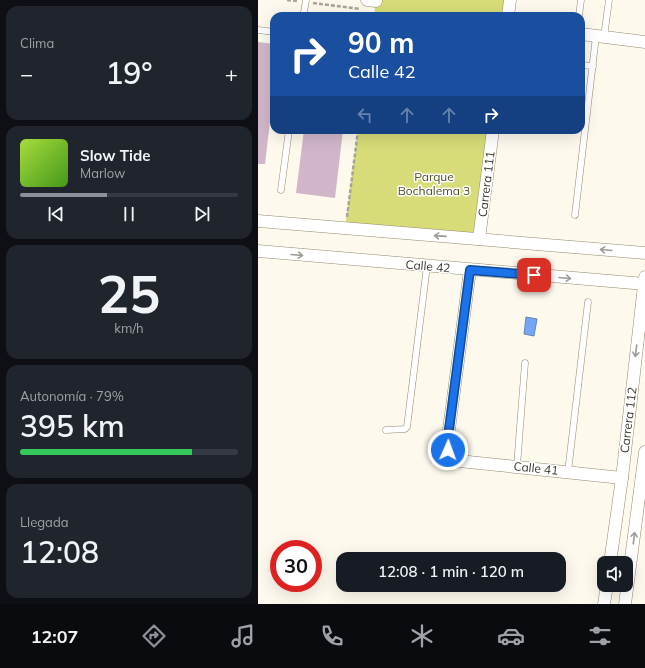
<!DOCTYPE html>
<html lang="es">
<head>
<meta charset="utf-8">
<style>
	body { margin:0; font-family:Mulish,sans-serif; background:#20242c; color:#f1f3f6; height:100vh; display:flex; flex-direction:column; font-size:15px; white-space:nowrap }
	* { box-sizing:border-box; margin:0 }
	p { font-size:13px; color:#9ea1a6 }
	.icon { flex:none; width:22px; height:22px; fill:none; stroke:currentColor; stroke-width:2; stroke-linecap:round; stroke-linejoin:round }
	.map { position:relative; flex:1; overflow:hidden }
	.details { display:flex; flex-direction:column; gap:6px; padding:6px; background:#0d0f14; width:258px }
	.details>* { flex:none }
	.guide { position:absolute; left:12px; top:12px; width:315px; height:122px; border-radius:12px; box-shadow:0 4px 16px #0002; background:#1a4fa0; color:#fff; overflow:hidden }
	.tools { position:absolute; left:339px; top:556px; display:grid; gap:8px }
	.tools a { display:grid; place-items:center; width:36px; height:36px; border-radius:8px; background:#171b24; box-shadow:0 4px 16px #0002; font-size:20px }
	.speed { position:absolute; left:12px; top:540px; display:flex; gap:8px; font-size:20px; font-weight:700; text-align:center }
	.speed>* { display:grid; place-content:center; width:52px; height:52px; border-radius:50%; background:#171b24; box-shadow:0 4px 16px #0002; line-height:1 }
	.speed .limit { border:6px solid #d22; background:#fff; color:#111 }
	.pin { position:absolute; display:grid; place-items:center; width:34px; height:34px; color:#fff; margin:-17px; border-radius:8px; box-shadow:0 2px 6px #0006 }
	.me { position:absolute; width:44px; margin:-22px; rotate:2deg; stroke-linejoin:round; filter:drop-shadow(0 0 3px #0008) }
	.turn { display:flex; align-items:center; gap:14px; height:84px; padding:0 12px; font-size:18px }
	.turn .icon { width:52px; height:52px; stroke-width:2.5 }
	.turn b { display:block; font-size:28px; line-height:34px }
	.lanes { display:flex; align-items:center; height:38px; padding:0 12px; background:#0003; justify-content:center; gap:20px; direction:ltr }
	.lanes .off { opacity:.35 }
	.big { font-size:30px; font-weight:600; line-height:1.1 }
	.details .widget { flex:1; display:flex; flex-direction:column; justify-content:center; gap:6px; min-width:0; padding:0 14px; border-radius:12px; background:#20242c }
	.details .dial { align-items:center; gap:0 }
	.dial b { font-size:52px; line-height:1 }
	.song { display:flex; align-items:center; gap:12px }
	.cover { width:48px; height:48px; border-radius:6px; background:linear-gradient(135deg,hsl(80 70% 55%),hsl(100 70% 35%)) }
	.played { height:4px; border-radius:2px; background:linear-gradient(90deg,#8c9099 40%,#363941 40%) }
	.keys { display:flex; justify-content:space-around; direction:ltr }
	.heat { display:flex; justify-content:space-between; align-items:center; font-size:22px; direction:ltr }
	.charge { height:6px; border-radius:3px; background:linear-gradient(90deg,#34c759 79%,#363941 0) }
	.trip { position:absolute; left:78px; top:552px; width:230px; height:40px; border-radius:12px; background:#171b24; box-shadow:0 4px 16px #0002; font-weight:600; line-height:40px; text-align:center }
	.menu { display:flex; height:64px; justify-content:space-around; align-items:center; background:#090b0e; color:#9ea1a6 }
	.menu .icon { width:28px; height:28px }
	.menu .current { color:#8c9099 }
	.menu b { font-size:18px; color:#f1f3f6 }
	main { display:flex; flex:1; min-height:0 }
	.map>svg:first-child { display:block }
</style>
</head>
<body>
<main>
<section class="details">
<div class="widget"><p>Clima</p>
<div class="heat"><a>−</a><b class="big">19°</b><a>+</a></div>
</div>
<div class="widget">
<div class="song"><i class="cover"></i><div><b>Slow Tide</b><p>Marlow</p></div></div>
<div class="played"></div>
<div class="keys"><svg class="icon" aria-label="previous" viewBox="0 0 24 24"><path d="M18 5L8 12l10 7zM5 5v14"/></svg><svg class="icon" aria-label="pause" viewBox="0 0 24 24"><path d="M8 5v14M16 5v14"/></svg><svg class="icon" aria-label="next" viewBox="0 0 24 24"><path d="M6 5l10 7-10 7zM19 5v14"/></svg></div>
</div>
<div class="widget dial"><b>25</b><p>km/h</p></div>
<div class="widget"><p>Autonomía · 79%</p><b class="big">395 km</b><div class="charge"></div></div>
<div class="widget"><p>Llegada</p><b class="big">12:08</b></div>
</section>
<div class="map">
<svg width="387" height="604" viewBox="0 0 387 604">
	<rect width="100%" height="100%" fill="#fdf9ed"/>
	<g fill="#d7dc78">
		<polygon points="118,0 252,0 250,16 116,16"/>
		<polygon points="100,130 235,130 221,239 87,228"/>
	</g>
	<polygon fill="#73a6f4" stroke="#6285b8" points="268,317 279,319 276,336 266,334"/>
	<g fill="#d1b6c9">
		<polygon points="0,42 16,44 16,87 7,164 0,164"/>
		<polygon points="46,130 85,130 77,198 38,193"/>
	</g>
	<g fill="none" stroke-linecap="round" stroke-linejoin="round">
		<defs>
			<g id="lane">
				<polyline points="46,12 48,0"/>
				<polyline points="321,16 323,0"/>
				<polyline points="0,30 16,32"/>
				<polyline points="346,37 351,0"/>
				<polyline points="323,65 335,66"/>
				<polyline points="23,190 31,130"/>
				<polyline points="317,215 338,36"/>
				<polyline points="128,430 147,429 149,427 169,266"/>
				<polyline points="259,466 267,363"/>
				<polyline points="310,472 330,302"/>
			</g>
			<g id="street">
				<polyline points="109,0 118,1"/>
				<polyline points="250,16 252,0"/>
				<polyline points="323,34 387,42"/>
				<polyline points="0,221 387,253"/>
				<polyline points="221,239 235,130"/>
				<polyline points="0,251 387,284"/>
				<polyline points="212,270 190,437 190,450 193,457 201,461 364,478"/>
				<polyline points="352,563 364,478 387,277"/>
				<polyline points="346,604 349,585"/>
				<polyline points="367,604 387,452"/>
			</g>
		</defs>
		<use href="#lane" stroke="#948a6f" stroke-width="7"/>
		<use href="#street" stroke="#948a6f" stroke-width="13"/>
		<g stroke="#a8a498" stroke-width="2.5" stroke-dasharray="4 2" stroke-linecap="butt">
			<polyline points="29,0 39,1"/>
			<polyline points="55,3 102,9"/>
			<polyline points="89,217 100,130"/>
		</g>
		<use href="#lane" stroke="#fff" stroke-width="6"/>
		<use href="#street" stroke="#fff" stroke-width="12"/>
	</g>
	<defs><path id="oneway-shaft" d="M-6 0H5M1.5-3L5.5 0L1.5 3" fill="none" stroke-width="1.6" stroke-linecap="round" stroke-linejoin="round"/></defs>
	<g stroke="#9d9b96">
		<use href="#oneway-shaft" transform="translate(182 236) rotate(-176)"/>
		<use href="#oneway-shaft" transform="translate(348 250) rotate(-175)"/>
		<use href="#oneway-shaft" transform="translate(39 255) rotate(5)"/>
		<use href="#oneway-shaft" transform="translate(307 278) rotate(5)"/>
		<use href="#oneway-shaft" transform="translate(378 351) rotate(97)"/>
		<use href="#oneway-shaft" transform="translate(376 538) rotate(-83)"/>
	</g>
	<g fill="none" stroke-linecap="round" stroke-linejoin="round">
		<defs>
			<polyline id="route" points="190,450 190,437 212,270 276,275"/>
		</defs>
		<use href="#route" stroke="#114b97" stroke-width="10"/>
		<use href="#route" stroke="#1a73e8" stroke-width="7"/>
	</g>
	<g text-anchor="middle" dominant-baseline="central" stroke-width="3" stroke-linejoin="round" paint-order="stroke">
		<g font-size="12" fill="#4e5025" stroke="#fff">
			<text x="176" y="176">Parque<tspan x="176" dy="14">Bochalema 3</tspan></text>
		</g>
		<g font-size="12" fill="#3b372c" stroke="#fff">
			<text transform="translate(228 184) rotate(-83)">Carrera 111</text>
			<text transform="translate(170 266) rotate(5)">Calle 42</text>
			<text transform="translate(370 420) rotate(-83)">Carrera 112</text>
			<text transform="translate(278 468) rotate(6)">Calle 41</text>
		</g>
	</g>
</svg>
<div class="tools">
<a><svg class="icon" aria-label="sound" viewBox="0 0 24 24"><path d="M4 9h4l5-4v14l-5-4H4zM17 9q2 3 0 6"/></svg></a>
</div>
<div class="speed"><div class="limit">30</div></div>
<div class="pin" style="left:276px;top:275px;background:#d93025"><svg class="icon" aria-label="arrive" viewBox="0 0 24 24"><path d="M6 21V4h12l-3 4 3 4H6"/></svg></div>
<svg class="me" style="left:190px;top:450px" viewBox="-20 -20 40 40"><circle r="17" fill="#1a73e8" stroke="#fff" stroke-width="3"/><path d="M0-11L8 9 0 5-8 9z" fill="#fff"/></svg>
<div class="trip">12:08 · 1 min · 120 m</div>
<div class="guide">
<div class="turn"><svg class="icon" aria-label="right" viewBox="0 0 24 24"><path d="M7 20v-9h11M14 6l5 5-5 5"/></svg><div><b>90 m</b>Calle 42</div></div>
<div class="lanes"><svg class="icon off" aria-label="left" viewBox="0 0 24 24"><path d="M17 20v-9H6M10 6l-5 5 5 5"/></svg><svg class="icon off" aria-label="ahead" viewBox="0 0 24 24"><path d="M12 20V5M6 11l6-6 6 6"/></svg><svg class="icon off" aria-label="ahead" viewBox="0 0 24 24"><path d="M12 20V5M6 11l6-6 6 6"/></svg><svg class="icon" aria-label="right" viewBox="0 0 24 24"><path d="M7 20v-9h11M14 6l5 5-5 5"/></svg></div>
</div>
</div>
</main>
<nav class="menu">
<b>12:07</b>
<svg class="icon current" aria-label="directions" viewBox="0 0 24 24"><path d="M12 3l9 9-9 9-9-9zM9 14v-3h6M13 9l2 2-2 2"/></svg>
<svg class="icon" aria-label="music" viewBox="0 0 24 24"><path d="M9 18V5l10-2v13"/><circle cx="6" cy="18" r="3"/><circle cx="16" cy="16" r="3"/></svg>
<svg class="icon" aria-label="phone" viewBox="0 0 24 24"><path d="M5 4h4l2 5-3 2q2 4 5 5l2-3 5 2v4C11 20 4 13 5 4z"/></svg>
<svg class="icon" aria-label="climate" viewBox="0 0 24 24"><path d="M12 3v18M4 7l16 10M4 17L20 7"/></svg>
<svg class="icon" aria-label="car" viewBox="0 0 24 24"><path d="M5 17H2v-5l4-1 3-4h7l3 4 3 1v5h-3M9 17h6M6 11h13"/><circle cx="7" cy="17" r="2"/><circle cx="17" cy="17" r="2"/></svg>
<svg class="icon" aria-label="filters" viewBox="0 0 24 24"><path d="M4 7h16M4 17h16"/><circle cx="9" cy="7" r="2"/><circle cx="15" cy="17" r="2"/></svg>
</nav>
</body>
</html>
